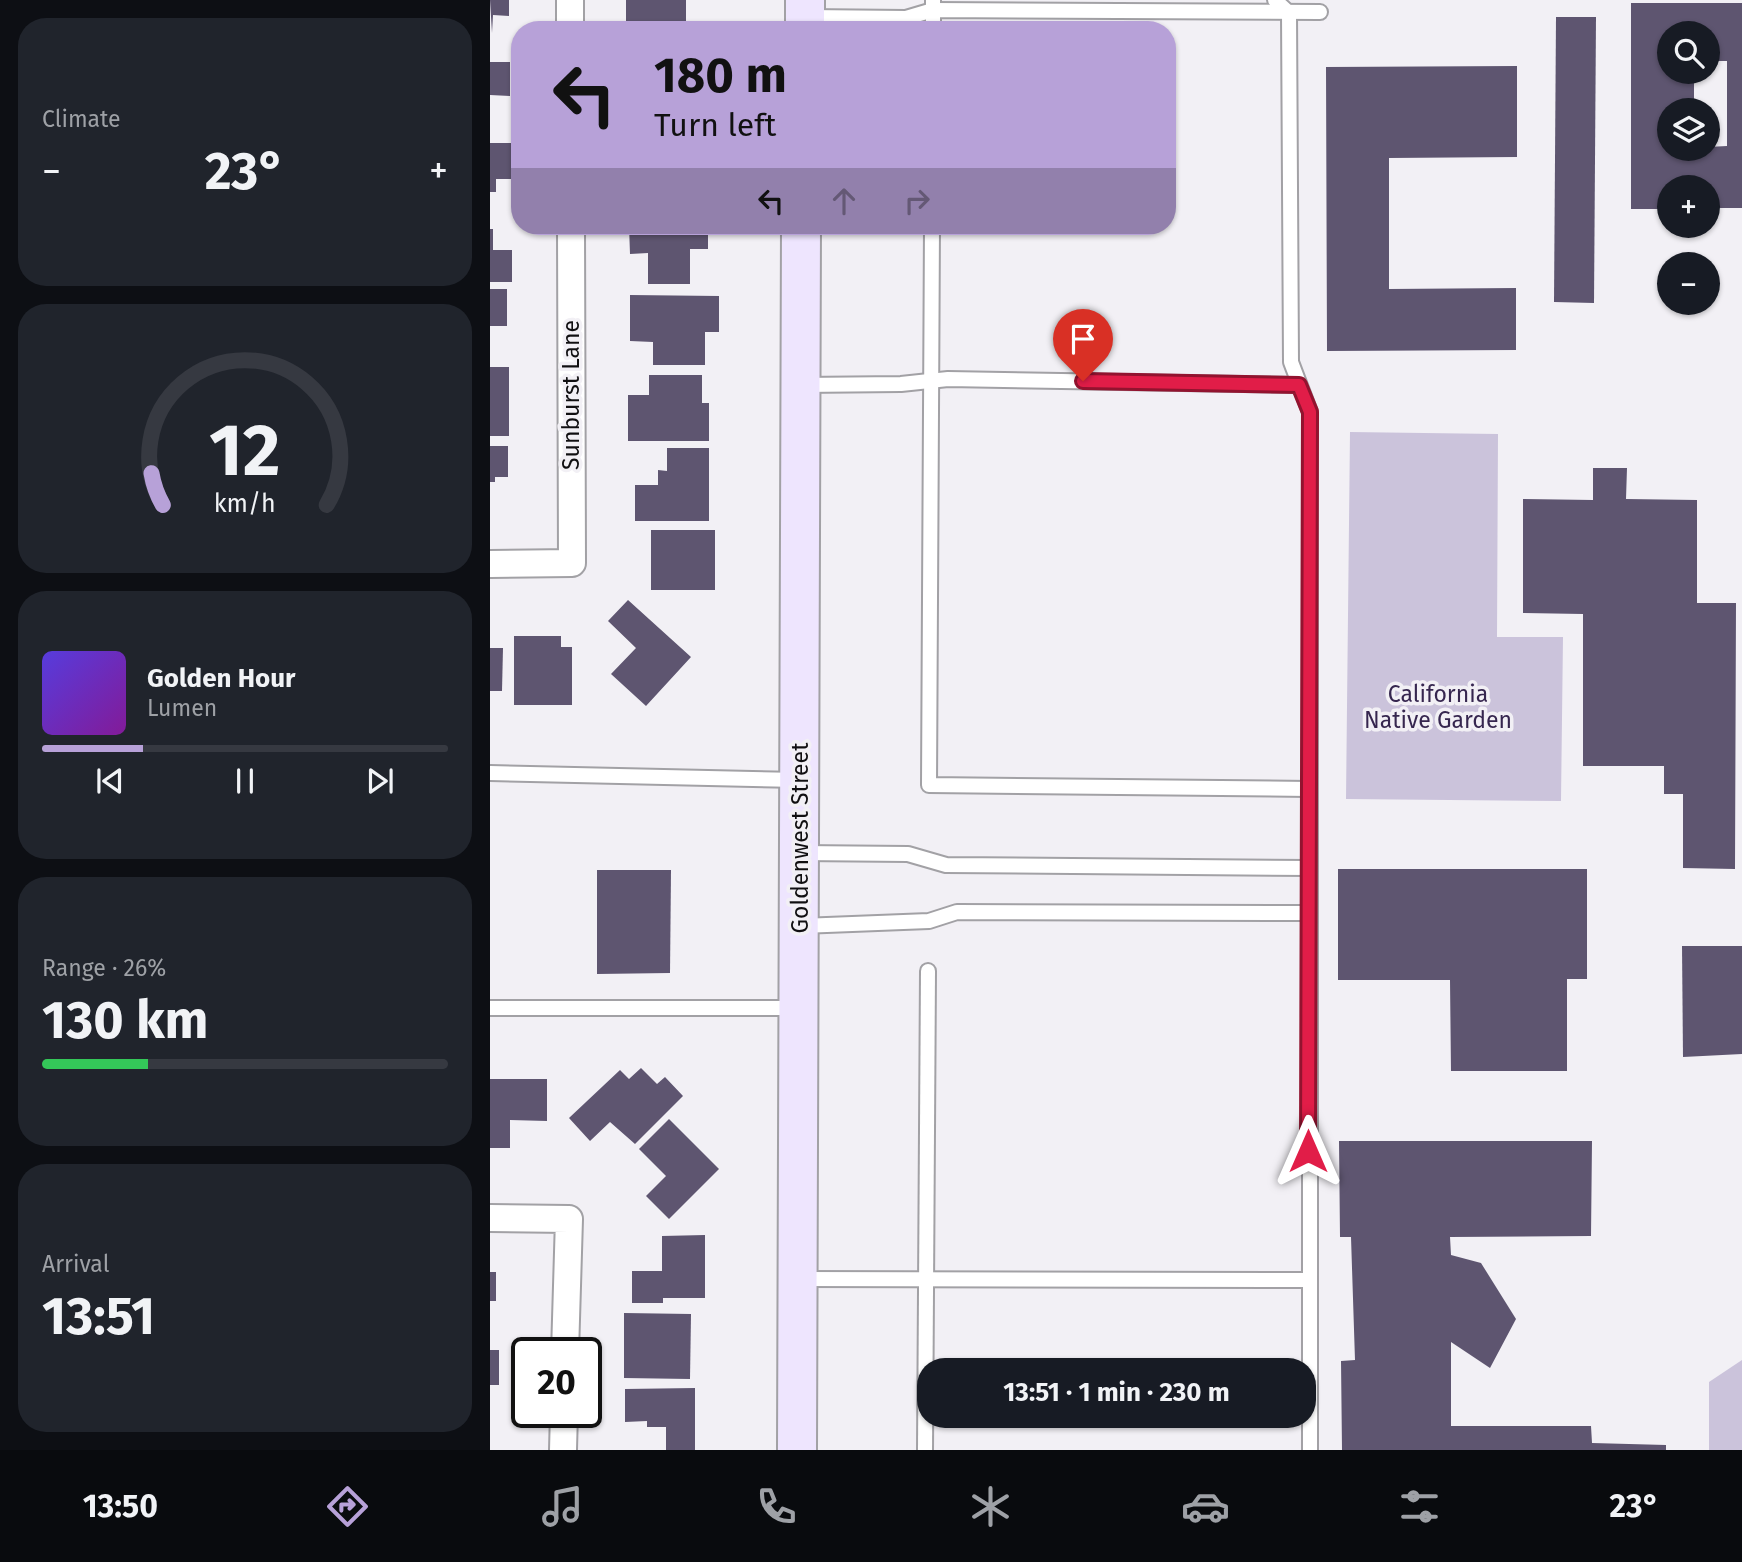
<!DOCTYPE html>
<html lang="en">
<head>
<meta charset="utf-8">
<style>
	body { margin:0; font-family:"Fira Sans",sans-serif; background:#20242c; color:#f1f3f6; height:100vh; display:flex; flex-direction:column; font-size:26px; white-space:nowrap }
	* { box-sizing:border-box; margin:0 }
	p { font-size:23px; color:#9ea1a6 }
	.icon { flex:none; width:38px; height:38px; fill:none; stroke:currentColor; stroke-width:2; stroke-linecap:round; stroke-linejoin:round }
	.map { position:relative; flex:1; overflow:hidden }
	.panel { display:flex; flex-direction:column; gap:18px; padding:18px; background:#0d0f14; width:490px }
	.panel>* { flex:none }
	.hud { position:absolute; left:21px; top:21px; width:665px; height:214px; border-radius:28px; box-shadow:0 2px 5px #0004; background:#b7a1d8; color:#111; overflow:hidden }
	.fabs { position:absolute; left:1167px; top:21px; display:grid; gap:14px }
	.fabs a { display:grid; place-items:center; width:63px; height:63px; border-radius:50%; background:#171b24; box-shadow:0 2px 5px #0004; font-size:35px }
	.speed { position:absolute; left:21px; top:1337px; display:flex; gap:14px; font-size:35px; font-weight:700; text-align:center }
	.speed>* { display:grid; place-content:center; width:91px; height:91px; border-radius:50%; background:#171b24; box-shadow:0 2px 5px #0004; line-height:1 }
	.speed .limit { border:4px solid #111; border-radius:10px; background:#fff; color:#111 }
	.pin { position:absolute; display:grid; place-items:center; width:60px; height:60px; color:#fff; margin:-72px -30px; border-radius:50% 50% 50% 0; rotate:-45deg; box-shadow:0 0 7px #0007 }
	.pin .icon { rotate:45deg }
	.me { position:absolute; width:77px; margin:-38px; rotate:0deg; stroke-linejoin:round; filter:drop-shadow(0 0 5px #0008) }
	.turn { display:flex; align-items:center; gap:24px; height:147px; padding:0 28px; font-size:32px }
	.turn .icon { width:91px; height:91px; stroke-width:2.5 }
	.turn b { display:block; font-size:49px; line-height:60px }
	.lanes { display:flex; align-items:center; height:66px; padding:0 28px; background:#0003; justify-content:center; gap:35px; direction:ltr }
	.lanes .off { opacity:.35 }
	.big { font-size:52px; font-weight:700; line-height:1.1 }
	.panel .tile { flex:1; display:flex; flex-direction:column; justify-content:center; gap:10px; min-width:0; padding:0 24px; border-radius:28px; background:#20242c }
	.panel .dial { align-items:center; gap:0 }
	.dial svg { height:182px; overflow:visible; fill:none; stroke:#363941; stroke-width:7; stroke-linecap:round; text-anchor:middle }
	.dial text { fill:#f1f3f6; stroke:none }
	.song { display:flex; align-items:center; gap:21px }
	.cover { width:84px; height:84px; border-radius:10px; background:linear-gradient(135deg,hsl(250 70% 55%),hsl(290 70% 35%)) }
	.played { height:7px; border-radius:4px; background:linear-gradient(90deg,#b7a1d8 25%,#363941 25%) }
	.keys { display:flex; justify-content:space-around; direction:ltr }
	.heat { display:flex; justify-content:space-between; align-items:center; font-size:38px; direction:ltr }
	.charge { height:10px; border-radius:5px; background:linear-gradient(90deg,#34c759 26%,#363941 0) }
	.trip { position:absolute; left:427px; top:1358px; width:399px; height:70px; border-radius:28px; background:#171b24; box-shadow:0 2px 5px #0004; font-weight:700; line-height:70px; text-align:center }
	.dock { display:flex; height:112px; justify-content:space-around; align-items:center; background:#090b0e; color:#9ea1a6 }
	.dock .icon { width:49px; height:49px }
	.dock .active { color:#b7a1d8 }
	.dock b { font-size:32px; color:#f1f3f6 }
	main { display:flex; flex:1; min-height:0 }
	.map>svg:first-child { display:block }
</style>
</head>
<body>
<main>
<section class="panel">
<div class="tile"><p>Climate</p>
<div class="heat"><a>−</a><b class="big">23°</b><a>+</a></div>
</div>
<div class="tile dial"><svg viewBox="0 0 100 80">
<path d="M14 69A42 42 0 1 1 86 69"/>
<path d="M14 69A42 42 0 0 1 9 55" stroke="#b7a1d8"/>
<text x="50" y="56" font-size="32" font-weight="700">12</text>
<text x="50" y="72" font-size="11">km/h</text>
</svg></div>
<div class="tile">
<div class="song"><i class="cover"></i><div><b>Golden Hour</b><p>Lumen</p></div></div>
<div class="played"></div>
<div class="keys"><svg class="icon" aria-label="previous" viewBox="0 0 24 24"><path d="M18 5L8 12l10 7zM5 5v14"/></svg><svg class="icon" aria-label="pause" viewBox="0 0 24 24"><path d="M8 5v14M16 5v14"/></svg><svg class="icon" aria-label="next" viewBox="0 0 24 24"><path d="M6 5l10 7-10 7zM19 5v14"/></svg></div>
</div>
<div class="tile"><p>Range · 26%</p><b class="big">130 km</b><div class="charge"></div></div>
<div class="tile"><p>Arrival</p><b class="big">13:51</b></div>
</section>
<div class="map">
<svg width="1252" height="1450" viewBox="0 0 1252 1450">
	<rect width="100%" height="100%" fill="#f2f0f5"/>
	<g fill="#cbc3db">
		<polygon points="860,432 1008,434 1007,637 1073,637 1071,801 856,799"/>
		<polygon points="1252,1360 1252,1450 1219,1450 1219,1382"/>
	</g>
	<g fill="#5e5570" fill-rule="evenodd">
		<polygon points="0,0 19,0 19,16 3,15 2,33"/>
		<rect x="136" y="0" width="60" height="30"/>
		<path d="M1141,3h111v205h-34v-21h-38v22h-39zM1180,33h38v28h19v85l-57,3v-39h24v-38h-24z"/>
		<polygon points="1066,17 1106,17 1104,303 1064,302"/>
		<polygon points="0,62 20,62 20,96 0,95"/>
		<polygon points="1027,66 1027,157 899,158 899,289 1026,288 1026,350 837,351 836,67"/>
		<polygon points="0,143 23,143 23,179 6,179 6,192 0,192"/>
		<polygon points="139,226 218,226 218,249 200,249 200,284 158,284 158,253 140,254"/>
		<polygon points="0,229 3,229 3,250 22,250 22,282 0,282"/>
		<rect x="0" y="289" width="17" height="37"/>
		<polygon points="140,295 229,296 229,332 215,332 215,365 163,365 163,342 140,341"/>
		<rect x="0" y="367" width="19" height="69"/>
		<polygon points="159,375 212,375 212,403 219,403 219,441 138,441 138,395 159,395"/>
		<polygon points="0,446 18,446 18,477 5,477 5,482 0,482"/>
		<polygon points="177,448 219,448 219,521 145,521 145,485 168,485 168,470 177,471"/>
		<polygon points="1103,468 1137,468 1136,499 1207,500 1207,603 1246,603 1245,869 1193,868 1193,794 1174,794 1174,766 1093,766 1093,614 1033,613 1033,499 1103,500"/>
		<rect x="161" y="530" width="64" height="60"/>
		<polygon points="138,600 201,657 156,706 121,674 146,648 118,621"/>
		<polygon points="24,636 71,636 71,647 82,647 82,705 24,705"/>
		<polygon points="0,648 13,648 12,691 0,691"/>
		<polygon points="848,869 1097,869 1097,979 1077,979 1077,1071 961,1071 960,980 848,980"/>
		<polygon points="107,870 181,870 180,973 107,974"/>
		<polygon points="1192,946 1252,946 1252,1054 1193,1057"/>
		<polygon points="151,1068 167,1084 175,1077 193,1096 145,1144 120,1122 100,1141 79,1118 130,1070 139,1079"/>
		<polygon points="0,1079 57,1079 57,1121 20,1120 20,1148 0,1148"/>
		<polygon points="179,1119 229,1169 179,1219 156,1196 176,1176 149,1149"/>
		<polygon points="849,1141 1102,1141 1101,1236 960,1237 961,1255 991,1263 1026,1319 1000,1368 961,1342 961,1426 1101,1426 1102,1443 1176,1445 1176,1450 852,1450 851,1361 865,1360 861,1237 850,1237"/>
		<polygon points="215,1235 215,1298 173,1298 173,1303 142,1303 142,1271 172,1271 172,1236"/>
		<rect x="0" y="1272" width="6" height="29"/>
		<polygon points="134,1313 201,1314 200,1379 134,1378"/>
		<rect x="0" y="1350" width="9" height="35"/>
		<polygon points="205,1388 205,1450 176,1450 176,1427 157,1427 157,1421 135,1422 135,1389"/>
	</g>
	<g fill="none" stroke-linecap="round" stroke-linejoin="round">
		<defs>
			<g id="lane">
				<polyline points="785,0 799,13 801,362 820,412 820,1450"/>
				<polyline points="317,17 416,18 443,10 830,12"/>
				<polyline points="443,30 443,0"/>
				<polyline points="442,226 439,785 819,789"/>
				<polyline points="311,385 411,384 458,379 809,385"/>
				<polyline points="0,773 309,780"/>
				<polyline points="310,853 418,854 456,865 820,868"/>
				<polyline points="311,926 439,921 467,912 819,913"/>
				<polyline points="0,1008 307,1008"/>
				<polyline points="310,1279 819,1280"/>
				<polyline points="435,1450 438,971"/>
			</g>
			<g id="street">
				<polyline points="80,30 80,0"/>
				<polyline points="0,564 82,563 81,226"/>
				<polyline points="0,1218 79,1219 75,1353"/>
				<polyline points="73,1450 74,1412"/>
			</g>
			<g id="secondary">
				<polyline points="315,30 315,0"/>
				<polyline points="307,1450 311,226"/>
			</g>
		</defs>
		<use href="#lane" stroke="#a2a1a5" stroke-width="18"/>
		<use href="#street" stroke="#a2a1a5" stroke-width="30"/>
		<use href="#secondary" stroke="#a2a1a5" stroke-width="42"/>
		<use href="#lane" stroke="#fff" stroke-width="14"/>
		<use href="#street" stroke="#fff" stroke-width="26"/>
		<use href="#secondary" stroke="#eee5fe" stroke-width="38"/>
	</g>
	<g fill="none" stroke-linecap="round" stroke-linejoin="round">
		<defs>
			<polyline id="route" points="593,381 809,385 820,412 818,1151"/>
		</defs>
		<use href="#route" stroke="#92132f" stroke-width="18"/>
		<use href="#route" stroke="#e11d48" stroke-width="12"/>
	</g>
	<g text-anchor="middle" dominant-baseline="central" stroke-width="7" stroke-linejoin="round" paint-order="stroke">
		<g font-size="23" fill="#100f11" stroke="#f2f0f5">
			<text transform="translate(81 395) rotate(-90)">Sunburst Lane</text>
			<text transform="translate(310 838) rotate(-90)">Goldenwest Street</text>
		</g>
		<g font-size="23" fill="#36264f" stroke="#f2f0f5">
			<text x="948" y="694">California<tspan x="948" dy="26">Native Garden</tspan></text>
		</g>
	</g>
</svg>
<div class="fabs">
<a><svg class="icon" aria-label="search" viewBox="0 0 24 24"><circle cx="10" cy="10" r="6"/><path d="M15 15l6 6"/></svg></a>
<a><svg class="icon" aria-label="layers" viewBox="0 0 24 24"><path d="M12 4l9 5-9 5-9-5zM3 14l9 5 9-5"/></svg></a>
<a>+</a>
<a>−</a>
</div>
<div class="speed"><div class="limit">20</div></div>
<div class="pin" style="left:593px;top:381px;background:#d93025"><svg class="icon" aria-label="arrive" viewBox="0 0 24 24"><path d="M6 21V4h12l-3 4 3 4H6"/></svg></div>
<svg class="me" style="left:818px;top:1151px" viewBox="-20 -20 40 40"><path d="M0-17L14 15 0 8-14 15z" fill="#e11d48" stroke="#fff" stroke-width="4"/></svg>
<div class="trip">13:51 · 1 min · 230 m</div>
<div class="hud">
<div class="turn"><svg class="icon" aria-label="left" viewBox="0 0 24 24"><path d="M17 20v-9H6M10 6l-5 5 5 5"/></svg><div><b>180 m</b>Turn left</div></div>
<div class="lanes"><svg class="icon" aria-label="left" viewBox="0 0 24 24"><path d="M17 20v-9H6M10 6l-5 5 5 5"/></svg><svg class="icon off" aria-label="ahead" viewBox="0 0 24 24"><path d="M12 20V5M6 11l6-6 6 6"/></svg><svg class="icon off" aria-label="right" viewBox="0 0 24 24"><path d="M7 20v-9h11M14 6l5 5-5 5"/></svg></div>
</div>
</div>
</main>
<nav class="dock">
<b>13:50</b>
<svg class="icon active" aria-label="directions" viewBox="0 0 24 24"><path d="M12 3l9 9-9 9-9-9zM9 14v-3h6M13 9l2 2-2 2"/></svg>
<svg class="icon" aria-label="music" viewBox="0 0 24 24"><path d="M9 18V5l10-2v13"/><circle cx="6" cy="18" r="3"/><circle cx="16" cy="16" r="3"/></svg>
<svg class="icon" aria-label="phone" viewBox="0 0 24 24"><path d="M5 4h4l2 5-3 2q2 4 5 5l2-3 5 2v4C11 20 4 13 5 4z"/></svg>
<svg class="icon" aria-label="climate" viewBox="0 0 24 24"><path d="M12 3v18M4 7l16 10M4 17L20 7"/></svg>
<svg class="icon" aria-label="car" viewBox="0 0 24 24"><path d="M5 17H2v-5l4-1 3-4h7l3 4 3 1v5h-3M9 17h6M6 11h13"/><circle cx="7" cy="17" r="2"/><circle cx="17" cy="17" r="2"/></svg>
<svg class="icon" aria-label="filters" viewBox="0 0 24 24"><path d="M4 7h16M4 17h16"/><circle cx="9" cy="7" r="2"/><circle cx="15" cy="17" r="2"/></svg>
<b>23°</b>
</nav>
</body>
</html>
